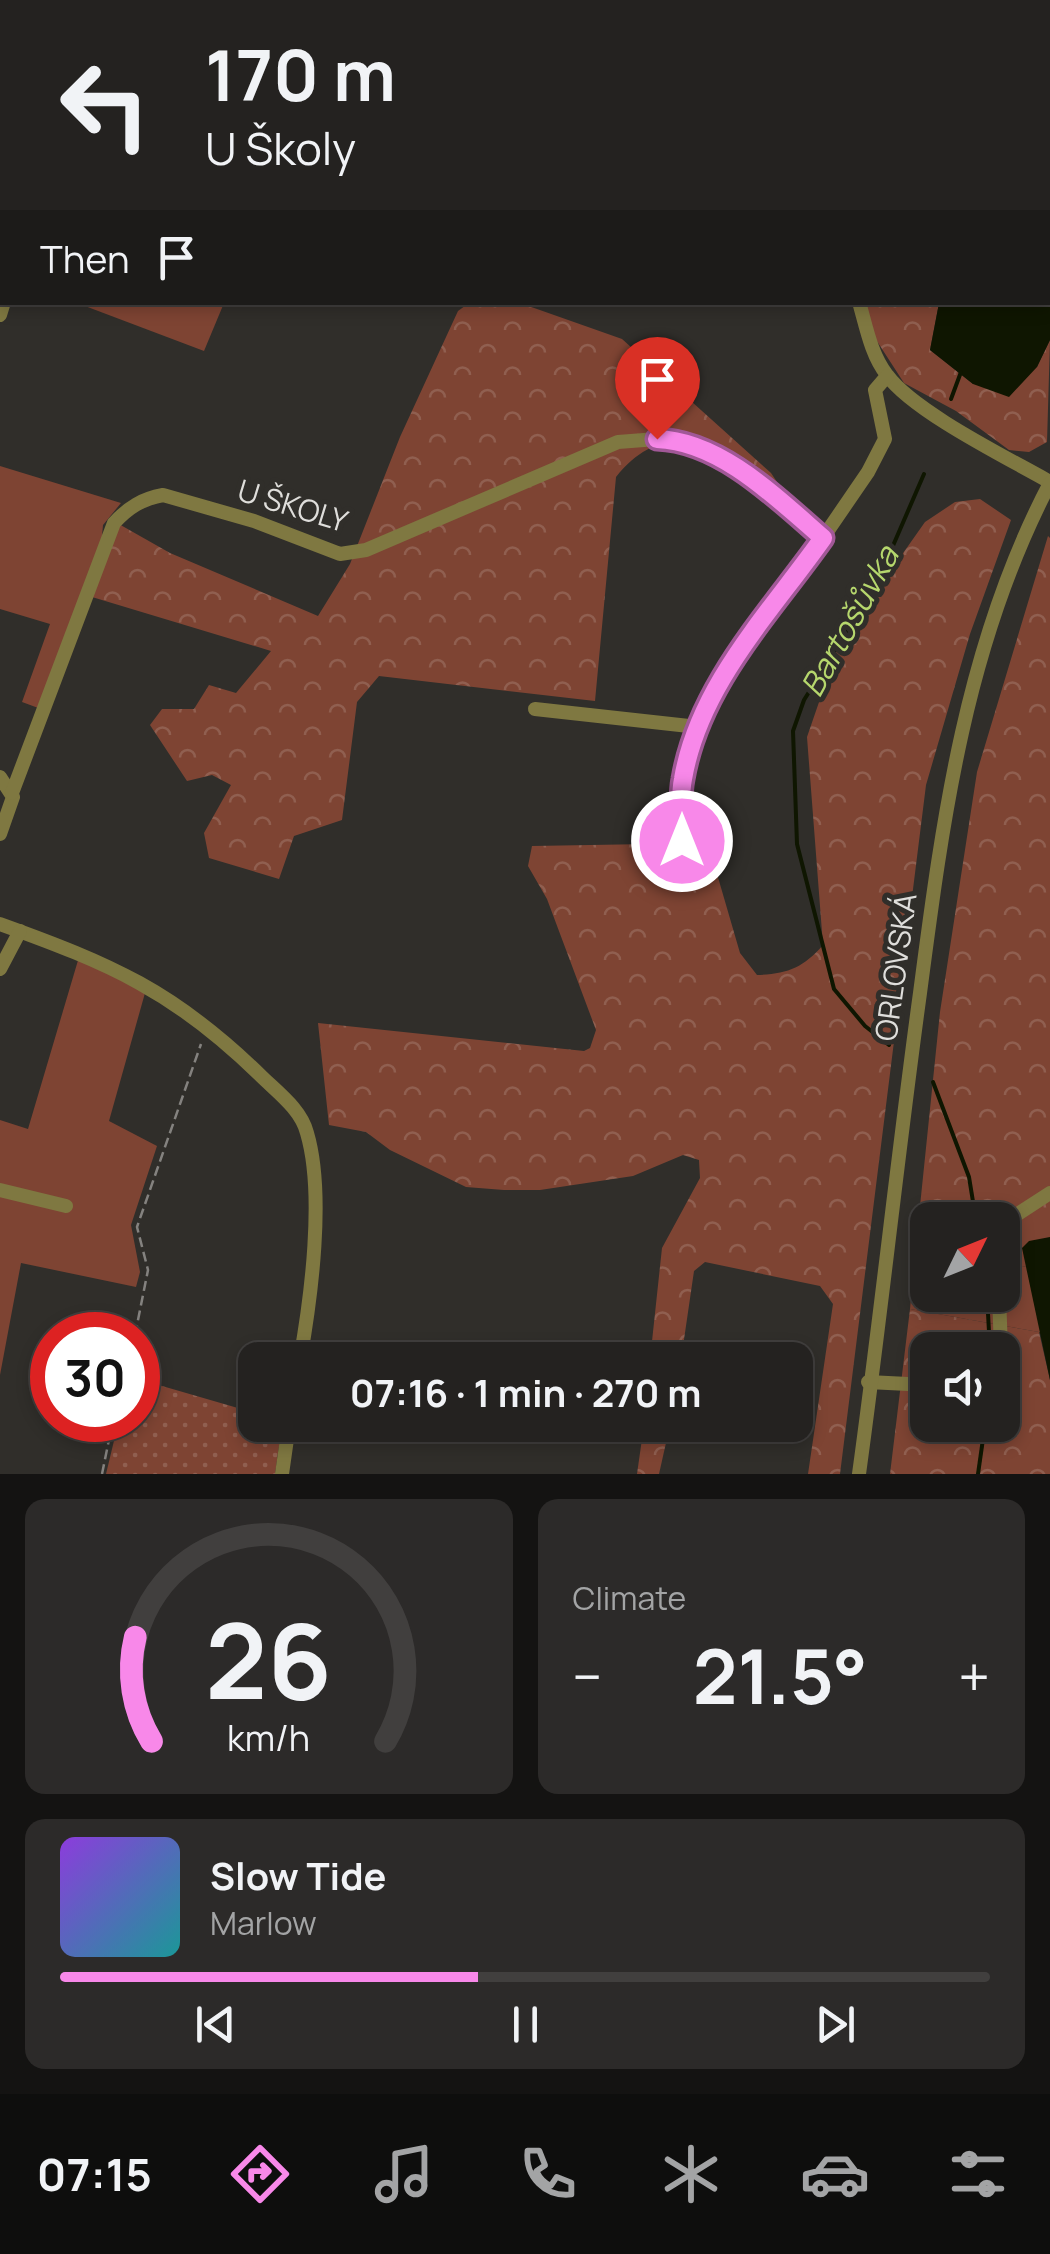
<!DOCTYPE html>
<html lang="en">
<head>
<meta charset="utf-8">
<style>
	body { margin:0; font-family:Manrope,sans-serif; background:#2c2a29; color:#f1f3f6; height:100vh; display:flex; flex-direction:column; font-size:38px; white-space:nowrap }
	* { box-sizing:border-box; margin:0 }
	p { font-size:32px; color:#a3a4a5 }
	.icon { flex:none; width:55px; height:55px; fill:none; stroke:currentColor; stroke-width:2; stroke-linecap:round; stroke-linejoin:round }
	.map { position:relative; height:1474px; overflow:hidden }
	.sheet { display:flex; flex-direction:column; gap:25px; padding:25px; background:#141312; flex:1 }
	.sheet>* { flex:none }
	.banner { position:absolute; left:0px; top:0px; width:1050px; height:305px; box-shadow:0 5px 15px #0003,0 0 0 2px #413f3e; background:#242220; color:#f1f3f6; overflow:hidden }
	.needle { width:65px; rotate:47deg }
	.buttons { position:absolute; left:910px; top:1202px; display:grid; gap:20px }
	.buttons a { display:grid; place-items:center; width:110px; height:110px; border-radius:20px; background:#242220; box-shadow:0 5px 15px #0003,0 0 0 2px #413f3e; font-size:50px }
	.speed { position:absolute; left:30px; top:1312px; display:flex; gap:20px; font-size:50px; font-weight:700; text-align:center }
	.speed>* { display:grid; place-content:center; width:130px; height:130px; border-radius:50%; background:#242220; box-shadow:0 5px 15px #0003,0 0 0 2px #413f3e; line-height:1 }
	.speed .limit { border:15px solid #d22; background:#fff; color:#111 }
	.pin { position:absolute; display:grid; place-items:center; width:85px; height:85px; color:#fff; margin:-102px -42px; border-radius:50% 50% 50% 0; rotate:-45deg; box-shadow:0 0 10px #0007 }
	.pin .icon { rotate:45deg }
	.me { position:absolute; width:110px; margin:-55px; rotate:0deg; stroke-linejoin:round; filter:drop-shadow(0 0 8px #0008) }
	.turn { display:flex; align-items:center; gap:35px; height:210px; padding:0 40px; font-size:45px }
	.turn .icon { width:130px; height:130px; stroke-width:2.5 }
	.turn b { display:block; font-size:70px; line-height:85px }
	.then { display:flex; align-items:center; height:95px; padding:0 40px; background:#0003; gap:20px; font-size:38px }
	.big { font-size:75px; font-weight:700; line-height:1.1 }
	.sheet .widget { flex:1; display:flex; flex-direction:column; justify-content:center; gap:15px; min-width:0; padding:0 35px; border-radius:20px; background:#2c2a29 }
	.sheet .dial { align-items:center; gap:0 }
	.dial svg { height:260px; overflow:visible; fill:none; stroke:#413f3e; stroke-width:7; stroke-linecap:round; text-anchor:middle }
	.dial text { fill:#f1f3f6; stroke:none }
	.song { display:flex; align-items:center; gap:30px }
	.cover { width:120px; height:120px; border-radius:15px; background:linear-gradient(135deg,hsl(270 70% 55%),hsl(180 70% 35%)) }
	.played { height:10px; border-radius:5px; background:linear-gradient(90deg,#f888e9 45%,#413f3e 45%) }
	.keys { display:flex; justify-content:space-around; direction:ltr }
	.heat { display:flex; justify-content:space-between; align-items:center; font-size:55px; direction:ltr }
	.sheet .tiles { flex:1; display:grid; gap:25px; grid-template-columns:1fr 1fr }
	.widget:last-child { grid-column:span 2 }
	.trip { position:absolute; left:238px; top:1342px; width:575px; height:100px; border-radius:20px; background:#242220; box-shadow:0 5px 15px #0003,0 0 0 2px #413f3e; font-weight:700; line-height:100px; text-align:center }
	.dock { display:flex; height:160px; justify-content:space-around; align-items:center; background:#0e0e0d; color:#a3a4a5 }
	.dock .icon { width:70px; height:70px }
	.dock .on { color:#f888e9 }
	.dock b { font-size:45px; color:#f1f3f6 }
	.map>svg:first-child { display:block }
</style>
</head>
<body>
<div class="map">
<svg width="1050" height="1474" viewBox="0 0 1050 1474">
	<defs>
		<pattern id="forest-crowns" width="20" height="18" patternUnits="userSpaceOnUse" patternTransform="scale(2.5)"><rect width="20" height="18" fill="#7e4433"/><path d="M2 6a3 3 0 1 1 6 0M12 15a3 3 0 1 1 6 0" fill="none" stroke="#905f50"/></pattern>
		<pattern id="garden-dots" width="8" height="8" patternUnits="userSpaceOnUse" patternTransform="scale(2.5)"><rect width="8" height="8" fill="#7e4433"/><path d="M2 2h.1M6 6h.1" fill="none" stroke="#905f50" stroke-width="1.8" stroke-linecap="round"/></pattern>
	</defs>
	<rect width="100%" height="100%" fill="#302e2a"/>
	<g fill="#7e4433">
		<polygon points="0,0 91,0 97,2 2,2 2,70"/>
		<polygon points="77,303 224,302 224,303 204,351"/>
		<polygon points="0,466 121,503 103,525 101,547 41,709 22,702 50,624 0,609"/>
		<polygon points="79,957 145,993 109,1121 157,1146 131,1225 140,1272 136,1287 21,1263 0,1375 0,1120 28,1129"/>
		<polygon points="916,1245 927,1247 928,1295 1002,1295 1003,1262 1050,1272 1050,1334 910,1309"/>
	</g>
	<g fill="url(#forest-crowns)" fill-rule="evenodd">
		<polygon points="91,0 462,0 462,2 97,2"/>
		<path d="M469,303h51l102,36 149,134 18,27 -102,-64c-33,8 -50,15 -71,41l-21,224 -216,-25 -22,26 -15,118 -48,16 -15,43 -70,-21 -5,-25 27,-48 -19,-10 -25,6 -37,-56 12,-16h32l15,-24 27,8 35,-42 -179,-54 25,-74 53,30 148,63 32,-52 50,-127 58,-126z"/>
		<polygon points="865,303 939,303 930,350 973,384 1037,367 1050,340 1047,442 1029,452 1009,450 956,411 904,383 873,335"/>
		<path d="M980,499l31,21 -41,114 -44,151 -86,689h-32l25,-170 -13,-18 -115,-24 -11,9 -13,89h-31l12,-112 38,-70 -1,-18 -16,-5 -50,21 -93,14h-36l-38,-3 -76,-37 -24,-18 -37,-7 -11,-102 266,28 6,-3 6,-18 -49,-131 -19,-33 4,-20 176,-3 32,110 17,22c30,-1 46,-7 66,-30l-16,-208 32,-93 86,-122 30,-20z"/>
		<polygon points="1048,536 1050,538 1050,1272 1003,1262 1002,1220 928,1220 927,1247 916,1245 940,1012 977,772"/>
		<path d="M910,1309l129,23 11,48v94h-160zM928,1350h74v75h-74z"/>
		<polygon points="644,1425 670,1425 659,1474 637,1474"/>
	</g>
	<polygon fill="url(#garden-dots)" points="138,1379 255,1413 255,1425 282,1425 275,1474 106,1474 119,1420 138,1420"/>
	<g fill="#0f1601">
		<polygon points="1050,170 1050,340 1037,367 1009,397 973,384 930,350 939,303 1048,302"/>
		<polygon points="1050,1237 1050,1380 1022,1248 1029,1241"/>
	</g>
	<g fill="none" stroke-linecap="round" stroke-linejoin="round">
		<g stroke="#0f1601" stroke-width="4">
			<polyline points="267,0 281,2"/>
			<polyline points="653,0 658,2"/>
			<polyline points="951,399 961,372"/>
			<polyline points="889,1045 865,1026 834,989 797,844 793,731 804,700 876,585 924,474"/>
			<polyline points="933,1082 969,1177 976,1220"/>
			<polyline points="987,1295 990,1350"/>
			<polyline points="978,1474 985,1425"/>
		</g>
		<g stroke="#84827f" stroke-width="2.5" stroke-dasharray="10 5" stroke-linecap="butt">
			<polyline points="135,1335 148,1270 137,1227 201,1044"/>
			<polyline points="102,1474 113,1420"/>
		</g>
		<g stroke="#7f7841" stroke-width="14">
			<polyline points="715,0 716,2"/>
			<polyline points="868,2 869,0"/>
			<polyline points="0,162 2,163"/>
			<path d="M859,302c7,24 12,53 28,73 27,37 121,83 163,107"/>
			<polyline points="0,315 4,302"/>
			<polyline points="535,709 698,727"/>
			<polyline points="0,777 13,797 0,834"/>
			<path d="M12,793l102,-270c15,-16 28,-24 49,-28l91,26 86,33 26,-4 252,-108 39,-3 26,1 78,44 62,54"/>
			<polyline points="683,841 682,780 701,716 739,648 779,602 868,472 885,439 875,390 887,376"/>
			<path d="M0,924c111,40 174,67 260,151 17,17 41,34 47,58 18,61 4,165 -7,227"/>
			<polyline points="0,969 20,931"/>
			<polyline points="0,1190 66,1206"/>
			<polyline points="1002,1233 1007,1221 1050,1193"/>
			<polyline points="999,1295 1001,1350"/>
			<polyline points="868,1382 928,1385"/>
			<polyline points="1002,1391 1005,1428"/>
			<polyline points="282,1474 289,1425"/>
			<path d="M859,1474c22,-160 39,-321 61,-481 23,-176 46,-350 130,-510"/>
		</g>
	</g>
	<g fill="none" stroke-linecap="round" stroke-linejoin="round">
		<defs>
			<path id="route" d="M657,439c63,2 120,59 166,99 -53,75 -124,147 -140,241 -4,19 -1,42 -1,62"/>
		</defs>
		<use href="#route" stroke="#a15897" stroke-width="25"/>
		<use href="#route" stroke="#f888e9" stroke-width="18"/>
	</g>
	<g text-anchor="middle" dominant-baseline="central" stroke-width="10" stroke-linejoin="round" paint-order="stroke">
		<g font-size="30" fill="#dfdedb" stroke="#302e2a">
			<text transform="translate(293 505) rotate(17)">U ŠKOLY</text>
			<text transform="translate(895 967) rotate(-82)">ORLOVSKÁ</text>
		</g>
		<g font-size="32" font-style="italic" fill="#b6d76d" stroke="#302e2a">
			<text transform="translate(849 621) rotate(-61)">Bartošůvka</text>
		</g>
	</g>
</svg>
<div class="buttons">
<a><svg class="needle" viewBox="-14 -14 28 28"><path d="M0-13l5 13h-10z" fill="#e53935"/><path d="M0 13l5-13h-10z" fill="#a3a4a5"/></svg></a>
<a><svg class="icon" aria-label="sound" viewBox="0 0 24 24"><path d="M4 9h4l5-4v14l-5-4H4zM17 9q2 3 0 6"/></svg></a>
</div>
<div class="speed"><div class="limit">30</div></div>
<div class="pin" style="left:657px;top:439px;background:#d93025"><svg class="icon" aria-label="arrive" viewBox="0 0 24 24"><path d="M6 21V4h12l-3 4 3 4H6"/></svg></div>
<svg class="me" style="left:682px;top:841px" viewBox="-20 -20 40 40"><circle r="17" fill="#f888e9" stroke="#fff" stroke-width="3"/><path d="M0-11L8 9 0 5-8 9z" fill="#fff"/></svg>
<div class="trip">07:16 · 1 min · 270 m</div>
<div class="banner">
<div class="turn"><svg class="icon" aria-label="left" viewBox="0 0 24 24"><path d="M17 20v-9H6M10 6l-5 5 5 5"/></svg><div><b>170 m</b>U Školy</div></div>
<div class="then">Then<svg class="icon" aria-label="arrive" viewBox="0 0 24 24"><path d="M6 21V4h12l-3 4 3 4H6"/></svg></div>
</div>
</div>
<section class="sheet">
<div class="tiles">
<div class="widget dial"><svg viewBox="0 0 100 80">
<path d="M14 69A42 42 0 1 1 86 69"/>
<path d="M14 69A42 42 0 0 1 9 37" stroke="#f888e9"/>
<text x="50" y="56" font-size="32" font-weight="700">26</text>
<text x="50" y="72" font-size="11">km/h</text>
</svg></div>
<div class="widget"><p>Climate</p>
<div class="heat"><a>−</a><b class="big">21.5°</b><a>+</a></div>
</div>
<div class="widget">
<div class="song"><i class="cover"></i><div><b>Slow Tide</b><p>Marlow</p></div></div>
<div class="played"></div>
<div class="keys"><svg class="icon" aria-label="previous" viewBox="0 0 24 24"><path d="M18 5L8 12l10 7zM5 5v14"/></svg><svg class="icon" aria-label="pause" viewBox="0 0 24 24"><path d="M8 5v14M16 5v14"/></svg><svg class="icon" aria-label="next" viewBox="0 0 24 24"><path d="M6 5l10 7-10 7zM19 5v14"/></svg></div>
</div>
</div>
</section>
<nav class="dock">
<b>07:15</b>
<svg class="icon on" aria-label="directions" viewBox="0 0 24 24"><path d="M12 3l9 9-9 9-9-9zM9 14v-3h6M13 9l2 2-2 2"/></svg>
<svg class="icon" aria-label="music" viewBox="0 0 24 24"><path d="M9 18V5l10-2v13"/><circle cx="6" cy="18" r="3"/><circle cx="16" cy="16" r="3"/></svg>
<svg class="icon" aria-label="phone" viewBox="0 0 24 24"><path d="M5 4h4l2 5-3 2q2 4 5 5l2-3 5 2v4C11 20 4 13 5 4z"/></svg>
<svg class="icon" aria-label="climate" viewBox="0 0 24 24"><path d="M12 3v18M4 7l16 10M4 17L20 7"/></svg>
<svg class="icon" aria-label="car" viewBox="0 0 24 24"><path d="M5 17H2v-5l4-1 3-4h7l3 4 3 1v5h-3M9 17h6M6 11h13"/><circle cx="7" cy="17" r="2"/><circle cx="17" cy="17" r="2"/></svg>
<svg class="icon" aria-label="filters" viewBox="0 0 24 24"><path d="M4 7h16M4 17h16"/><circle cx="9" cy="7" r="2"/><circle cx="15" cy="17" r="2"/></svg>
</nav>
</body>
</html>
